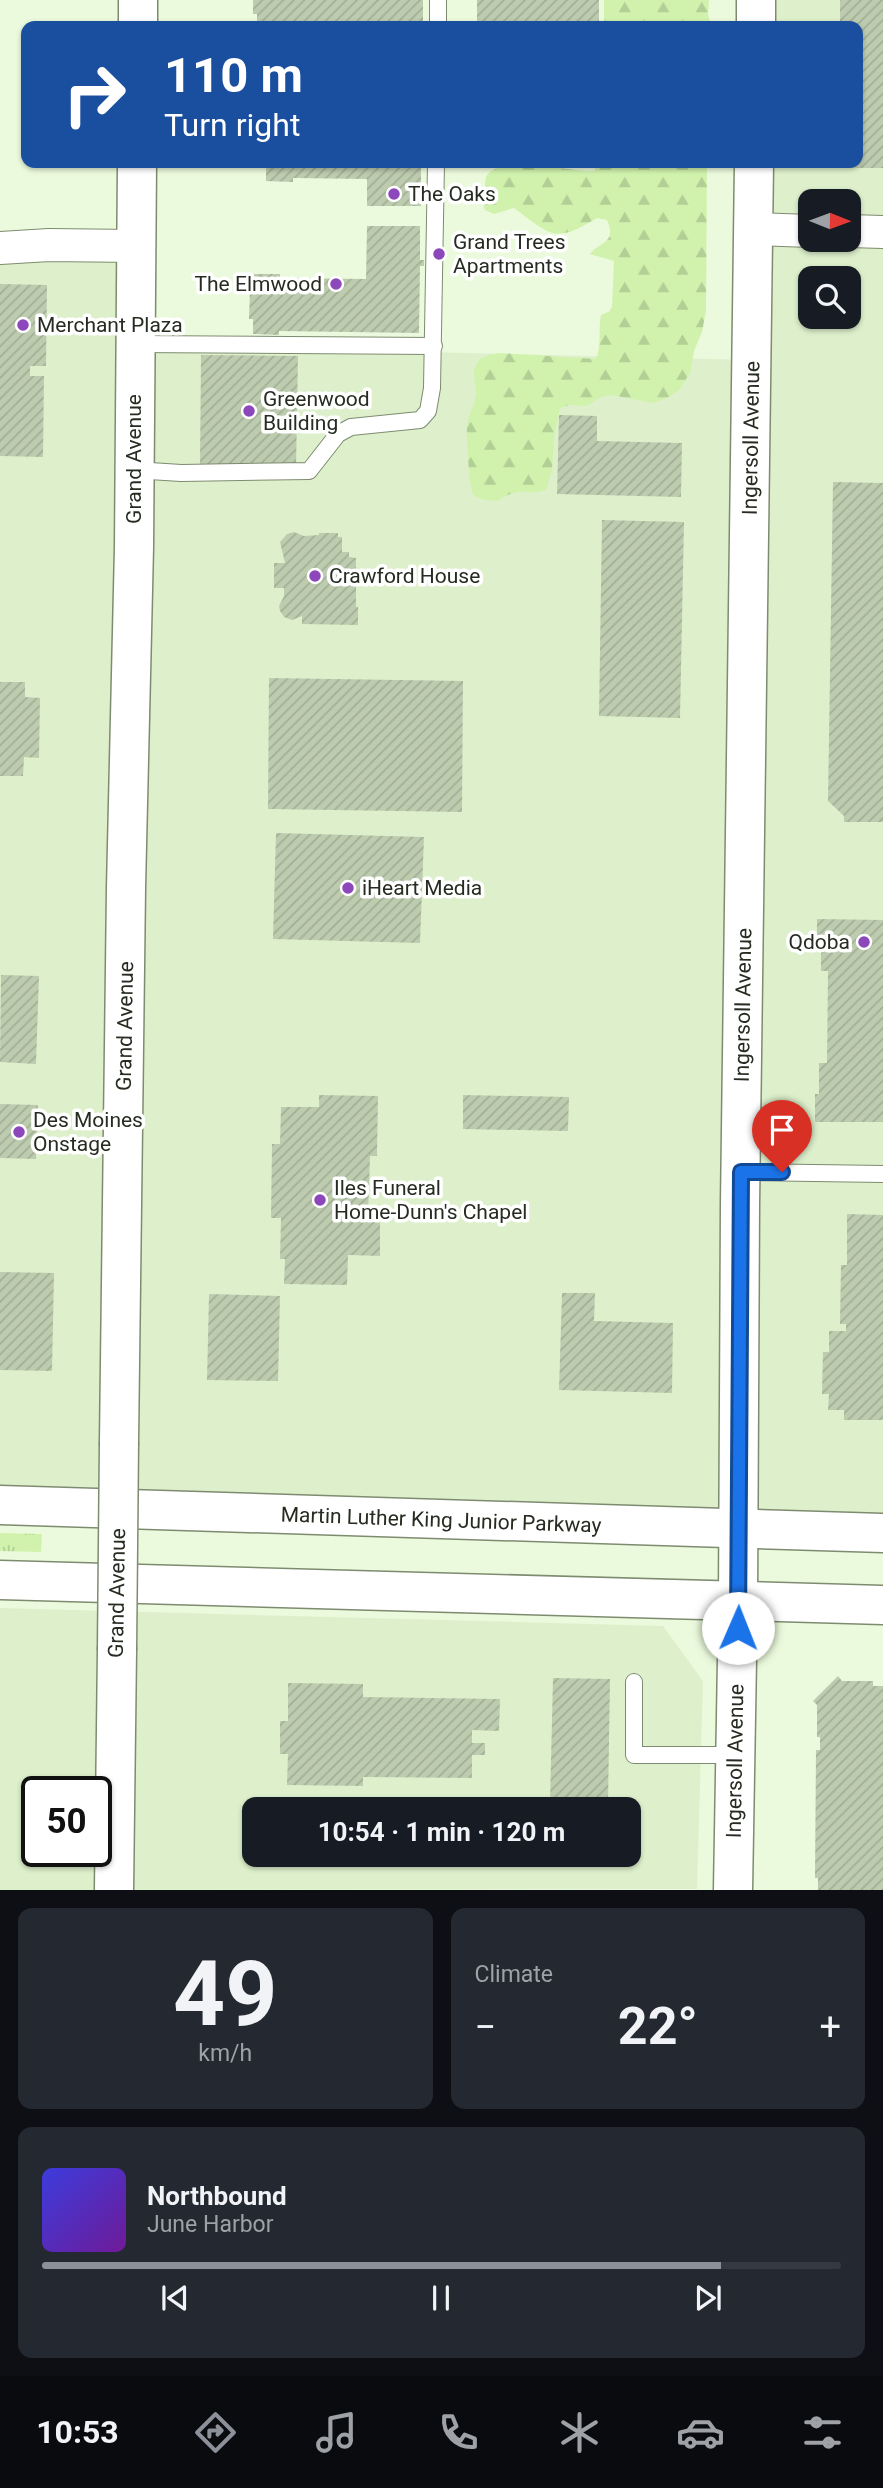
<!DOCTYPE html>
<html lang="en">
<head>
<meta charset="utf-8">
<style>
	body { margin:0; font-family:Roboto,sans-serif; background:#242831; color:#f1f3f6; height:100vh; display:flex; flex-direction:column; font-size:26px; white-space:nowrap }
	* { box-sizing:border-box; margin:0 }
	p { font-size:23px; color:#9ea1a6 }
	.icon { flex:none; width:38px; height:38px; fill:none; stroke:currentColor; stroke-width:2; stroke-linecap:round; stroke-linejoin:round }
	.map { position:relative; height:1890px; overflow:hidden }
	.side { display:flex; flex-direction:column; gap:18px; padding:18px; background:#0d0f14; flex:1 }
	.side>* { flex:none }
	.guide { position:absolute; left:21px; top:21px; width:842px; height:147px; border-radius:14px; box-shadow:0 2px 5px #0004; background:#1a4fa0; color:#fff; overflow:hidden }
	.needle { width:46px; rotate:91deg }
	.buttons { position:absolute; left:798px; top:189px; display:grid; gap:14px }
	.buttons a { display:grid; place-items:center; width:63px; height:63px; border-radius:14px; background:#171b24; box-shadow:0 2px 5px #0004; font-size:35px }
	.speed { position:absolute; left:21px; top:1776px; display:flex; gap:14px; font-size:35px; font-weight:700; text-align:center }
	.speed>* { display:grid; place-content:center; width:91px; height:91px; border-radius:50%; background:#171b24; box-shadow:0 2px 5px #0004; line-height:1 }
	.speed .limit { border:4px solid #111; border-radius:10px; background:#fff; color:#111 }
	.pin { position:absolute; display:grid; place-items:center; width:60px; height:60px; color:#fff; margin:-72px -30px; border-radius:50% 50% 50% 0; rotate:-45deg; box-shadow:0 0 7px #0007 }
	.pin .icon { rotate:45deg }
	.me { position:absolute; width:77px; margin:-38px; rotate:1deg; stroke-linejoin:round; filter:drop-shadow(0 0 5px #0008) }
	.turn { display:flex; align-items:center; gap:24px; height:147px; padding:0 28px; font-size:32px }
	.turn .icon { width:91px; height:91px; stroke-width:2.5 }
	.turn b { display:block; font-size:49px; line-height:60px }
	.big { font-size:52px; font-weight:700; line-height:1.1 }
	.side .tile { flex:1; display:flex; flex-direction:column; justify-content:center; gap:10px; min-width:0; padding:0 24px; border-radius:14px; background:#242831 }
	.side .dial { align-items:center; gap:0 }
	.dial b { font-size:91px; line-height:1 }
	.song { display:flex; align-items:center; gap:21px }
	.cover { width:84px; height:84px; border-radius:10px; background:linear-gradient(135deg,hsl(240 70% 55%),hsl(280 70% 35%)) }
	.played { height:7px; border-radius:4px; background:linear-gradient(90deg,#8c9099 85%,#363941 85%) }
	.keys { display:flex; justify-content:space-around; direction:ltr }
	.heat { display:flex; justify-content:space-between; align-items:center; font-size:38px; direction:ltr }
	.side .tiles { flex:1; display:grid; gap:18px; grid-template-columns:1fr 1fr }
	.tile:last-child { grid-column:span 2 }
	.trip { position:absolute; left:242px; top:1797px; width:399px; height:70px; border-radius:14px; background:#171b24; box-shadow:0 2px 5px #0004; font-weight:700; line-height:70px; text-align:center }
	.tabs { display:flex; height:112px; justify-content:space-around; align-items:center; background:#090b0e; color:#9ea1a6 }
	.tabs .icon { width:49px; height:49px }
	.tabs .selected { color:#8c9099 }
	.tabs b { font-size:32px; color:#f1f3f6 }
	.map>svg:first-child { display:block }
</style>
</head>
<body>
<div class="map">
<svg width="883" height="1890" viewBox="0 0 883 1890">
	<defs>
		<pattern id="grass-tufts" width="24" height="20" patternUnits="userSpaceOnUse" patternTransform="scale(1.75)"><rect width="24" height="20" fill="#d0f2ad"/><path d="M3 7l-1-3M5 7V3M7 7l1-3M15 17l-1-3M17 17v-4M19 17l1-3" fill="none" stroke="#b2d095"/></pattern>
		<pattern id="forest-firs" width="22" height="20" patternUnits="userSpaceOnUse" patternTransform="scale(1.75)"><rect width="22" height="20" fill="#d0f2ad"/><path d="M5 1l3.5 6h-7zM16 11l3.5 6h-7z" fill="#b2d095"/></pattern>
		<pattern id="building-hatch" width="6" height="6" patternUnits="userSpaceOnUse" patternTransform="scale(1.75)"><rect width="6" height="6" fill="#bdccaf"/><path d="M-1 1l2-2M0 6l6-6M5 7l2-2" fill="none" stroke="#a2af96"/></pattern>
	</defs>
	<rect width="100%" height="100%" fill="#ebfadc"/>
	<g fill="#ddf0cb" fill-rule="evenodd">
		<path d="M756,0h127v1533l-883,-28v-1257l136,-2v99l615,15 3,-197h104v-137h-102zM810,201h39v39h-39zM810,278h39v39h-39z"/>
		<path d="M0,1608l663,18 40,55 -6,208 -697,1zM37,1792h59v60h-59zM254,1810h374v45h-374z"/>
	</g>
	<polygon fill="url(#grass-tufts)" points="0,1533 42,1534 41,1552 0,1551"/>
	<g fill="url(#forest-firs)">
		<polygon points="604,0 709,0 708,14 711,26 604,26"/>
		<path d="M599,163h108l-1,148 -4,21 -8,19 -4,22 -11,17 -10,7 -15,6 -43,-8 -10,2 -15,9 -16,-1 -10,3 -6,29 -2,33 -6,20c-21,7 -24,-6 -48,11 -8,-1 -20,-1 -25,-7 -4,-6 -7,-62 -6,-71 2,-9 7,-17 9,-26 1,-10 -5,-22 0,-32 4,-9 14,-10 23,-12l97,6c6,-14 2,-29 5,-44l9,-4 2,-4 2,-46 -24,-7c11,-13 27,-11 17,-34l-10,-2c-43,26 -45,18 -83,-10l-20,6 -9,-4c-3,-7 -1,-14 0,-22 0,-4 0,-8 1,-11 10,-23 87,-5 108,-6z"/>
	</g>
	<g fill="url(#building-hatch)">
		<polygon points="253,0 423,0 423,26 257,26 257,14 253,14"/>
		<rect x="477" y="0" width="122" height="26"/>
		<polygon points="840,0 883,0 883,168 837,168 837,163 858,163 858,26 840,26"/>
		<polygon points="263,163 421,163 421,206 367,206 367,179 293,178 293,182 266,181 266,166 263,166"/>
		<polygon points="367,226 420,226 420,260 424,260 424,266 420,266 419,333 279,331 279,335 253,334 253,319 249,319 250,289 253,289 253,274 280,274 280,278 366,279"/>
		<polygon points="0,284 47,285 46,366 30,366 30,376 44,376 43,457 0,456"/>
		<polygon points="201,355 298,356 296,468 200,467"/>
		<polygon points="559,415 597,416 597,441 682,443 681,497 557,494"/>
		<polygon points="833,482 883,483 883,822 844,822 844,816 828,801"/>
		<polygon points="602,520 684,522 680,718 599,716"/>
		<polygon points="294,532 304,536 319,535 319,533 338,533 338,537 342,537 342,552 349,552 349,557 356,558 356,607 358,607 358,625 302,624 302,616 292,620 284,617 280,611 279,606 284,596 284,588 274,588 274,563 285,563 280,542 287,534"/>
		<polygon points="269,678 463,681 462,812 268,809"/>
		<polygon points="0,682 25,682 25,697 40,698 39,758 24,757 23,776 0,776"/>
		<polygon points="276,833 424,837 420,943 273,939"/>
		<polygon points="817,919 883,920 883,1122 815,1122 815,1094 819,1094 819,1063 827,1063 828,971 821,971 821,946 817,946"/>
		<polygon points="1,975 39,976 36,1064 0,1062"/>
		<polygon points="319,1095 378,1096 377,1156 370,1156 368,1218 380,1218 380,1256 348,1255 347,1285 284,1284 285,1259 280,1259 281,1218 271,1218 272,1144 280,1144 281,1107 319,1107"/>
		<polygon points="463,1095 569,1097 568,1131 463,1129"/>
		<polygon points="0,1104 38,1105 36,1159 0,1158"/>
		<polygon points="847,1214 883,1215 883,1420 844,1420 844,1410 828,1410 829,1394 822,1394 823,1352 829,1352 829,1331 846,1331 846,1324 840,1324 841,1265 847,1265"/>
		<polygon points="0,1272 54,1273 52,1371 0,1370"/>
		<polygon points="562,1293 595,1293 594,1321 673,1323 672,1393 559,1390"/>
		<polygon points="209,1294 280,1296 278,1381 207,1380"/>
		<polygon points="838,1676 842,1681 873,1681 873,1686 883,1686 883,1890 818,1890 818,1878 815,1878 816,1750 820,1750 820,1737 817,1737 817,1705 813,1701"/>
		<polygon points="553,1678 610,1679 608,1804 550,1803"/>
		<polygon points="288,1683 363,1684 363,1697 500,1699 499,1731 472,1730 472,1743 485,1743 485,1755 472,1755 472,1778 363,1777 363,1786 287,1785 288,1754 280,1754 280,1721 288,1721"/>
	</g>
	<g fill="none" stroke-linecap="round" stroke-linejoin="round">
		<defs>
			<g id="service">
				<polyline points="438,26 438,0"/>
				<polyline points="135,344 434,346"/>
				<polyline points="134,470 181,473 309,471 338,434 351,427 420,420 428,411 432,388 436,163"/>
				<polyline points="741,1172 883,1174"/>
				<polyline points="634,1682 634,1755 735,1755"/>
			</g>
			<g id="minor">
				<polyline points="754,229 810,231"/>
				<polyline points="849,231 883,232"/>
				<polyline points="0,248 49,245 136,246"/>
			</g>
			<g id="secondary">
				<polyline points="138,26 138,0"/>
				<polyline points="756,26 756,0"/>
				<polyline points="119,1442 126,888 134,547 137,163"/>
				<polyline points="114,1890 117,1650"/>
				<polyline points="733,1890 738,1601 740,1205 754,163"/>
			</g>
			<g id="primary">
				<polyline points="0,1505 883,1533"/>
				<polyline points="0,1580 883,1605"/>
			</g>
		</defs>
		<use href="#service" stroke="#7e8b70" stroke-width="18"/>
		<use href="#minor" stroke="#7e8b70" stroke-width="34"/>
		<use href="#secondary" stroke="#7e8b70" stroke-width="41"/>
		<use href="#primary" stroke="#7e8b70" stroke-width="41"/>
		<use href="#service" stroke="#fff" stroke-width="16"/>
		<use href="#minor" stroke="#fff" stroke-width="32"/>
		<use href="#secondary" stroke="#fff" stroke-width="38"/>
		<use href="#primary" stroke="#fff" stroke-width="38"/>
		<defs>
			<polyline id="secondary-bridge" points="117,1650 119,1442"/>
		</defs>
		<use href="#secondary-bridge" stroke="#7e8b70" stroke-width="41" stroke-linecap="butt"/>
		<use href="#secondary-bridge" stroke="#fff" stroke-width="38"/>
	</g>
	<g fill="none" stroke-linecap="round" stroke-linejoin="round">
		<defs>
			<polyline id="route" points="738,1628 741,1172 782,1172"/>
		</defs>
		<use href="#route" stroke="#114b97" stroke-width="18"/>
		<use href="#route" stroke="#1a73e8" stroke-width="12"/>
	</g>
	<g fill="#8c47bb" stroke="#fff" stroke-width="2.5">
		<circle cx="394" cy="194" r="7"/>
		<circle cx="439" cy="254" r="7"/>
		<circle cx="336" cy="284" r="7"/>
		<circle cx="23" cy="325" r="7"/>
		<circle cx="249" cy="411" r="7"/>
		<circle cx="315" cy="576" r="7"/>
		<circle cx="348" cy="888" r="7"/>
		<circle cx="864" cy="942" r="7"/>
		<circle cx="19" cy="1132" r="7"/>
		<circle cx="320" cy="1200" r="7"/>
	</g>
	<g text-anchor="middle" dominant-baseline="central" stroke-width="7" stroke-linejoin="round" paint-order="stroke">
		<g font-size="21" fill="#262c21" stroke="#fff" text-anchor="start">
			<text x="408" y="194">The Oaks</text>
			<text x="453" y="242">Grand Trees<tspan x="453" dy="24">Apartments</tspan></text>
			<text x="322" y="284" text-anchor="end">The Elmwood</text>
			<text x="37" y="325">Merchant Plaza</text>
			<text x="263" y="399">Greenwood<tspan x="263" dy="24">Building</tspan></text>
			<text x="329" y="576">Crawford House</text>
			<text x="362" y="888">iHeart Media</text>
			<text x="850" y="942" text-anchor="end">Qdoba</text>
			<text x="33" y="1120">Des Moines<tspan x="33" dy="24">Onstage</tspan></text>
			<text x="334" y="1188">Iles Funeral<tspan x="334" dy="24">Home-Dunn's Chapel</tspan></text>
		</g>
		<g font-size="21" fill="#262c21" stroke="#fff">
			<text transform="translate(751 438) rotate(-89)">Ingersoll Avenue</text>
			<text transform="translate(134 459) rotate(-90)">Grand Avenue</text>
			<text transform="translate(743 1005) rotate(-89)">Ingersoll Avenue</text>
			<text transform="translate(125 1026) rotate(-89)">Grand Avenue</text>
			<text transform="translate(441 1520) rotate(2)">Martin Luther King Junior Parkway</text>
			<text transform="translate(117 1593) rotate(-89)">Grand Avenue</text>
			<text transform="translate(735 1761) rotate(-89)">Ingersoll Avenue</text>
		</g>
	</g>
</svg>
<div class="buttons">
<a><svg class="needle" viewBox="-14 -14 28 28"><path d="M0-13l5 13h-10z" fill="#e53935"/><path d="M0 13l5-13h-10z" fill="#9ea1a6"/></svg></a>
<a><svg class="icon" aria-label="search" viewBox="0 0 24 24"><circle cx="10" cy="10" r="6"/><path d="M15 15l6 6"/></svg></a>
</div>
<div class="speed"><div class="limit">50</div></div>
<div class="pin" style="left:782px;top:1172px;background:#d93025"><svg class="icon" aria-label="arrive" viewBox="0 0 24 24"><path d="M6 21V4h12l-3 4 3 4H6"/></svg></div>
<svg class="me" style="left:738px;top:1628px" viewBox="-20 -20 40 40"><circle r="19" fill="#fff"/><path d="M0-13L10 11 0 6-10 11z" fill="#1a73e8"/></svg>
<div class="trip">10:54 · 1 min · 120 m</div>
<div class="guide">
<div class="turn"><svg class="icon" aria-label="right" viewBox="0 0 24 24"><path d="M7 20v-9h11M14 6l5 5-5 5"/></svg><div><b>110 m</b>Turn right</div></div>
</div>
</div>
<section class="side">
<div class="tiles">
<div class="tile dial"><b>49</b><p>km/h</p></div>
<div class="tile"><p>Climate</p>
<div class="heat"><a>−</a><b class="big">22°</b><a>+</a></div>
</div>
<div class="tile">
<div class="song"><i class="cover"></i><div><b>Northbound</b><p>June Harbor</p></div></div>
<div class="played"></div>
<div class="keys"><svg class="icon" aria-label="previous" viewBox="0 0 24 24"><path d="M18 5L8 12l10 7zM5 5v14"/></svg><svg class="icon" aria-label="pause" viewBox="0 0 24 24"><path d="M8 5v14M16 5v14"/></svg><svg class="icon" aria-label="next" viewBox="0 0 24 24"><path d="M6 5l10 7-10 7zM19 5v14"/></svg></div>
</div>
</div>
</section>
<nav class="tabs">
<b>10:53</b>
<svg class="icon selected" aria-label="directions" viewBox="0 0 24 24"><path d="M12 3l9 9-9 9-9-9zM9 14v-3h6M13 9l2 2-2 2"/></svg>
<svg class="icon" aria-label="music" viewBox="0 0 24 24"><path d="M9 18V5l10-2v13"/><circle cx="6" cy="18" r="3"/><circle cx="16" cy="16" r="3"/></svg>
<svg class="icon" aria-label="phone" viewBox="0 0 24 24"><path d="M5 4h4l2 5-3 2q2 4 5 5l2-3 5 2v4C11 20 4 13 5 4z"/></svg>
<svg class="icon" aria-label="climate" viewBox="0 0 24 24"><path d="M12 3v18M4 7l16 10M4 17L20 7"/></svg>
<svg class="icon" aria-label="car" viewBox="0 0 24 24"><path d="M5 17H2v-5l4-1 3-4h7l3 4 3 1v5h-3M9 17h6M6 11h13"/><circle cx="7" cy="17" r="2"/><circle cx="17" cy="17" r="2"/></svg>
<svg class="icon" aria-label="filters" viewBox="0 0 24 24"><path d="M4 7h16M4 17h16"/><circle cx="9" cy="7" r="2"/><circle cx="15" cy="17" r="2"/></svg>
</nav>
</body>
</html>
